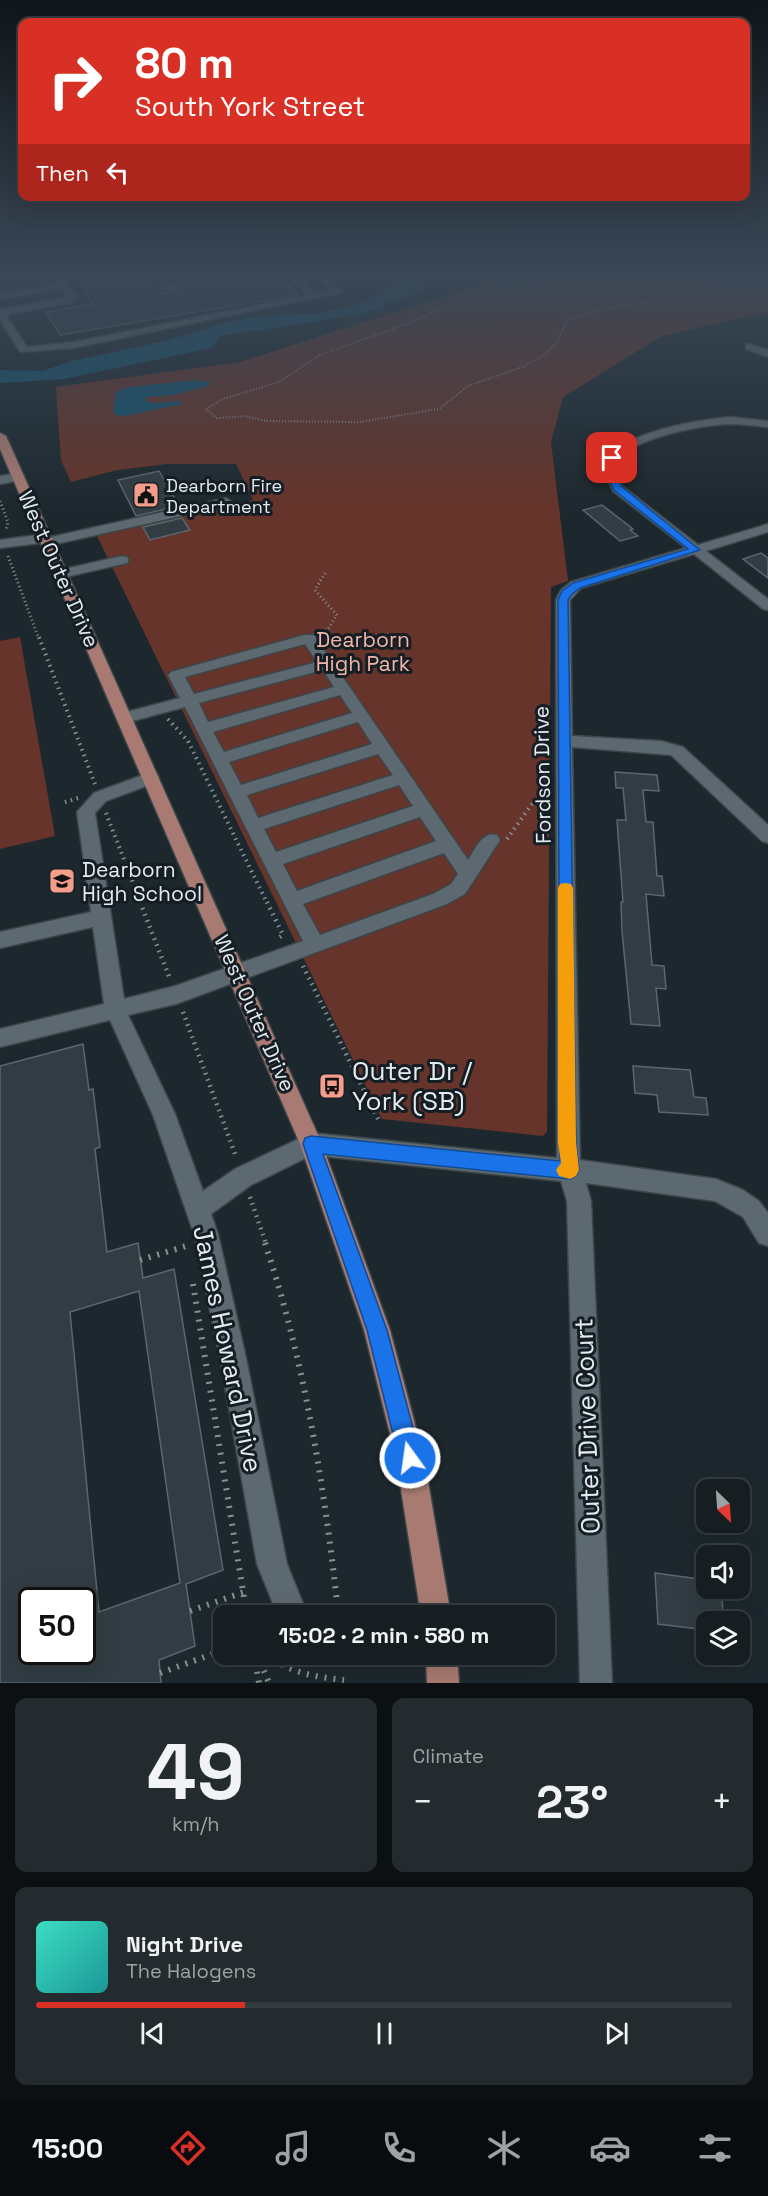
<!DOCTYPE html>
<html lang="en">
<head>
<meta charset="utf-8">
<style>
	body { margin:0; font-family:"Space Grotesk",sans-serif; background:#232b2f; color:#f1f3f6; height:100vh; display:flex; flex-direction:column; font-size:22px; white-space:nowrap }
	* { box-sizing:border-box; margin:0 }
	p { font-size:20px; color:#9ea2a5 }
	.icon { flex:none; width:33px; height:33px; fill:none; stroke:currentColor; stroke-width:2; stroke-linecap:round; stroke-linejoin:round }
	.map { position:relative; height:1683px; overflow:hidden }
	.sheet { display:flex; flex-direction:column; gap:15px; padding:15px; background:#0c1013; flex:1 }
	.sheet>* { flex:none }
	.banner { position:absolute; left:18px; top:18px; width:732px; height:183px; border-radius:12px; box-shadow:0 6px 24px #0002,0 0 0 2px #353c40; background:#d93025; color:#fff; overflow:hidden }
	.needle { width:39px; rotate:155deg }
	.fabs { position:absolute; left:696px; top:1479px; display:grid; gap:12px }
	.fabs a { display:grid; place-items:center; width:54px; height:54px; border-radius:12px; background:#161e22; box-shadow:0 6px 24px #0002,0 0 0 2px #353c40; font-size:30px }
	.speed { position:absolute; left:18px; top:1587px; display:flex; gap:12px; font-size:30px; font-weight:700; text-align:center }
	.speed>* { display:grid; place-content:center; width:78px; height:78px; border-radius:50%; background:#161e22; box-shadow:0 6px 24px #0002,0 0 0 2px #353c40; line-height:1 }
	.speed .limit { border:3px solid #111; border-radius:9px; background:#fff; color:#111 }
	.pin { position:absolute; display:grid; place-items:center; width:51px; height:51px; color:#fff; margin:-26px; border-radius:12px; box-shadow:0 3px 9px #0006 }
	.me { position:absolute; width:66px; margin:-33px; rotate:346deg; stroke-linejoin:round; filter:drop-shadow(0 0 4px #0008) }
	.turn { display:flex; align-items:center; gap:21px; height:126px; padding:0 18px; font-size:27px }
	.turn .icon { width:78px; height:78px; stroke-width:2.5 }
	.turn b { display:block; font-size:42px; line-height:51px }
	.then { display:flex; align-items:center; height:57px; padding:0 18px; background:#0003; gap:12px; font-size:22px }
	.big { font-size:45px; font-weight:700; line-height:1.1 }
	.sheet .widget { flex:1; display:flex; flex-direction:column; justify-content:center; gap:9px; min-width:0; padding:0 21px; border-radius:12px; background:#232b2f }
	.sheet .dial { align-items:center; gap:0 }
	.dial b { font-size:78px; line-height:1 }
	.song { display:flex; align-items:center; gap:18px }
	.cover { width:72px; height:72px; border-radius:9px; background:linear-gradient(135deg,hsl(170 70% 55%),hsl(180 70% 35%)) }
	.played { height:6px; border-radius:3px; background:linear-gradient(90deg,#d93025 30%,#353c40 30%) }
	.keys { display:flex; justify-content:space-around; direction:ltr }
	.heat { display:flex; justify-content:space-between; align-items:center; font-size:33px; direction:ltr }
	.sheet .tiles { flex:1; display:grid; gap:15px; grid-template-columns:1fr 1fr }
	.widget:last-child { grid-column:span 2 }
	.trip { position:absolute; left:213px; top:1605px; width:342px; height:60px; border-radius:12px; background:#161e22; box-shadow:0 6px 24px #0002,0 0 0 2px #353c40; font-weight:700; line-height:60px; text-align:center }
	.tabs { display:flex; height:96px; justify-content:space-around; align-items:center; background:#090c0e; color:#9ea2a5 }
	.tabs .icon { width:42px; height:42px }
	.tabs .on { color:#d93025 }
	.tabs b { font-size:27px; color:#f1f3f6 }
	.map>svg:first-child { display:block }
</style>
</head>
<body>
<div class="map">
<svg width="768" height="1683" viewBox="0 0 768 1683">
	<rect width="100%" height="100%" fill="#1d282e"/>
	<g fill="#66342a">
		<polygon points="479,273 768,273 768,312 662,336 563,397 551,442 568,581 551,587 547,1132 543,1136 382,1119 97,536 253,500 236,464 168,464 117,470 71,482 61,460 56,387 240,362 476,286"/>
		<polygon points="20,637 55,836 0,849 0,641"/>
	</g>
	<g fill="#13516c">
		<polygon points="410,273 452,273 439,282 426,285 410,297 387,302 385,307 357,315 221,336 212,348 64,379 0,383 0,370 43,371 68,362 165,341 235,320 273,315 315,314 348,307 364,302"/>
		<path d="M721,273c17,0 31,5 47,0v9l-28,4 -18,-6z"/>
		<polygon points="197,380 210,382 209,386 173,395 146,397 146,401 154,403 180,401 182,404 125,416 115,415 113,410 116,392 128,387"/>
	</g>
	<g fill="#313c43" stroke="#5a676e" stroke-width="1.5" fill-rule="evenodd">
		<polygon points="71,273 140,273 158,294 276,274 298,295 60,335 46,312 93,304"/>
		<polygon points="159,471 179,506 136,516 118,480"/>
		<polygon points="602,505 633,529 630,530 638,536 620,541 583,510"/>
		<polygon points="182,518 190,530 150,540 143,527"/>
		<polygon points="761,553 768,558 768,578 743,559"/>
		<polygon points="615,772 657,775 659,791 643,790 646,822 653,822 657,876 662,876 664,896 646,894 652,965 664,966 666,989 656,988 660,1026 631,1024 622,931 621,902 623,902 617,820 626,820 623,788 616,788"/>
		<path d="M83,1044l6,46 4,-1 7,58 -5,2 12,103 31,-9 5,35 31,-9 49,301 -37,14 9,62 -36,14 2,23h-161v-617zM139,1291l41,292 -81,29 -29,-300zM32,1600h50v52h-50z"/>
		<polygon points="633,1066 690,1070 694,1097 706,1098 708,1115 659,1112 657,1095 635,1093"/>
		<polygon points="655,1573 706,1580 706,1588 721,1588 724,1622 706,1622 706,1630 658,1624"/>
	</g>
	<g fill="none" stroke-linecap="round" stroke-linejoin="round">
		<defs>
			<g id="minor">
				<polygon points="0,273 28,273 0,279"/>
				<polygon points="52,273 60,273 78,297 70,303 6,315 27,347 74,342 307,295 285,273 294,273 316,294 331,291 313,273 322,273 343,292 74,348 20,352 0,320 0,309 68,297 63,289 0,299 0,293 59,284"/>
				<polygon points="151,273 159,273 168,284 242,273 261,273 257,276 166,290 163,289"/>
				<polygon points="750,344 768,350 768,357 746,349 746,345"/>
				<path d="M731,417l37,4v6c-12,-1 -25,-3 -38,-3 -28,1 -97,13 -114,38v11l6,13 76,59 70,-21v8l-62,19 62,48v11l-5,-1 -69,-55 -113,34 -11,12 2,136 89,5 22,6 85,78v18l-6,-2 -91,-86 -99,-8 8,413 136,19 27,11 16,11 9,12v33l-9,-3 -16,-26 -28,-16 -129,-18 5,18 21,482h-32l-13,-482 -6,-20 -249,-26 -61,30 -40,29 7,20 28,124 41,206 21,52h-30l-21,-52 -37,-206 -26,-124 -41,-119 -43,-95 -110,27v-18l104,-25 -11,-77 -93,21v-16l91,-20 -14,-100 17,-19 57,-21 6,2 2,4 -2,4 -51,19 -11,12 29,186 51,-13 128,-45 -118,-234 -60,16 -6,-1 -2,-4 2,-4 61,-16 -12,-23 3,-3 133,-37h10l154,225c8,-12 14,-29 29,-25l3,5 -35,54 -18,10 -271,100 -48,11 47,99 28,77 32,-22 76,-36 246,25 -1,-558 5,-10 10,-8 115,-34 -73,-57 -10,-22c3,-35 99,-50 128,-52zM305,644l12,18 -123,32 -9,-17zM323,670l11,17 -126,35 -9,-19zM340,695l12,18 -128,39 -11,-20zM358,722l14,22 -131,41 -12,-23zM378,754l15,21 -135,43 -11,-23zM399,785l14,21 -137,46 -12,-23zM420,817l16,24 -139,50 -14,-27zM444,853l14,21 -7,10 -18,10 -113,41 -17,-31z"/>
				<polygon points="18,473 22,474 22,480 0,484 0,476"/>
				<polygon points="226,498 232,502 230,505 47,546 41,543 0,548 0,540 45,534 51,537"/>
				<polygon points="122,556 127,557 129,560 127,563 61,578 54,574 56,571"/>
			</g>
			<g id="major">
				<polygon points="0,433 6,436 322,1144 390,1330 424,1458 451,1616 421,1616 396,1458 364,1330 300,1144 0,449"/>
				<polygon points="426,1654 457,1654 459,1683 427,1683"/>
			</g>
		</defs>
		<use href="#minor" stroke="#3c464a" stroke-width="3"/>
		<use href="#major" stroke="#3c464a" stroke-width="3"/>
		<polyline stroke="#879095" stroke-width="2" stroke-dasharray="1 2" stroke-linecap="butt" points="546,273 539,281 473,294 412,322 320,355 279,382 223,399 206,409 217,418 245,416 267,421 359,422 439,409 468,386 525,366 546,354 557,342 567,320 571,318 609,308 690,295 705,286 768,287"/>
		<g stroke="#879095" stroke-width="3" stroke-dasharray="1 3" stroke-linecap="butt">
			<polyline points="0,501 8,522 6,531"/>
			<polyline points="8,556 39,639"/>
			<polyline points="321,631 328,629 337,615 315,590 325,573"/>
		</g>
		<g stroke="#879095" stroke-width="4" stroke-dasharray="1.5 4.5" stroke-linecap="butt">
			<polyline points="39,637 95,784"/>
			<polyline points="168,719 188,741 267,903"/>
			<polyline points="65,802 78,798"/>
			<polyline points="106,813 141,903"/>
			<polyline points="507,839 542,790 542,767 548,766"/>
		</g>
		<g stroke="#879095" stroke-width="4.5" stroke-dasharray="1.5 5" stroke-linecap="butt">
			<polyline points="140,902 170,979"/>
			<polyline points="267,902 283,935 277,939"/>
			<polyline points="303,966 380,1123"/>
			<polyline points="183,1012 235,1154"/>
			<polyline points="250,1197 266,1244"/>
		</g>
		<g stroke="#879095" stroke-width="6" stroke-dasharray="2 7" stroke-linecap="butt">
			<path d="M265,1243c40,120 59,242 73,367"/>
			<polyline points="140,1260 186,1246"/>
			<polyline points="193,1284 247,1616"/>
			<polyline points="190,1611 244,1592"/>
			<polyline points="254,1654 259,1683"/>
			<polyline points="257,1654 269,1683"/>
			<path d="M267,1654c22,19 49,23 77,26"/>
			<polyline points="160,1673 224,1650"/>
		</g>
		<use href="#minor" fill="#5d6970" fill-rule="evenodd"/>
		<use href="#major" fill="#a87a72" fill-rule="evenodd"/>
	</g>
	<linearGradient id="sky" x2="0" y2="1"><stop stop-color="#101619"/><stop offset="0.54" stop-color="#3a4857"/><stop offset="1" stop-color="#3a4857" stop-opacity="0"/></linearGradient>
	<rect width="768" height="508" fill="url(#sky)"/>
	<polygon fill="#1a73e8" stroke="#114b97" stroke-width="1.5" points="609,456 616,458 614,470 621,486 700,550 580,588 571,595 568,600 576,1142 579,1170 576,1176 570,1179 323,1154 387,1330 421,1458 417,1465 410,1468 402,1465 399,1458 367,1330 303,1144 305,1138 311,1136 560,1161 558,600 562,591 573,583 688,549 614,490 604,470"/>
	<polygon fill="#f59e0b" points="565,883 571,884 573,888 576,1142 579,1170 576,1176 570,1179 559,1176 556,1170 561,1163 558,1142 558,888 560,884"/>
	<defs>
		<symbol id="civic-square" viewBox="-11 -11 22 22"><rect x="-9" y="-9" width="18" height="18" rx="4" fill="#f49d8b" stroke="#141e24"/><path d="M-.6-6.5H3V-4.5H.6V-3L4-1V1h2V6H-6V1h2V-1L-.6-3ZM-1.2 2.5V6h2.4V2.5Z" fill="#111"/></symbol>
		<symbol id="school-square" viewBox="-11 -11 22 22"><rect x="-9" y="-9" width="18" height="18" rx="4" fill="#f49d8b" stroke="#141e24"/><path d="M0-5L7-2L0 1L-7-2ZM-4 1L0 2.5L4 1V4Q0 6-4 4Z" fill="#111"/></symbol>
		<symbol id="bus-square" viewBox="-11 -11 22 22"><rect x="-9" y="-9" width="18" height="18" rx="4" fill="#f49d8b" stroke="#141e24"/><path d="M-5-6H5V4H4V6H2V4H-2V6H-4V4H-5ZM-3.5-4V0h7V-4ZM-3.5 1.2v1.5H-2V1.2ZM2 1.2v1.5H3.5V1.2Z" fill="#111"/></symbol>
	</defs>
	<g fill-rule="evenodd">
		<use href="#civic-square" x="131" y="480" width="30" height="30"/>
		<use href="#school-square" x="47" y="866" width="30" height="30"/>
		<use href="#bus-square" x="317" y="1071" width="30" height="30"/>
	</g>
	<g text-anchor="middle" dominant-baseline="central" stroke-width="6" stroke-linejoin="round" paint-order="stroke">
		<g font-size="18" fill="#e5ecf0" stroke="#141e24" text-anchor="start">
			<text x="166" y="485">Dearborn Fire<tspan x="166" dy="21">Department</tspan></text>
		</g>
		<g font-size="21" fill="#e5ecf0" stroke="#141e24">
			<text transform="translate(59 569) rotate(66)">West Outer Drive</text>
			<text transform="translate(542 775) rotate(-91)">Fordson Drive</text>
			<text transform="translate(255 1013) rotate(66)">West Outer Drive</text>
		</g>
		<g font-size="21" fill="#f3b6a9" stroke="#141e24">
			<text x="363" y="639">Dearborn<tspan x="363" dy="24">High Park</tspan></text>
		</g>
		<g font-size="21" fill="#e5ecf0" stroke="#141e24" text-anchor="start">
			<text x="82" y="869">Dearborn<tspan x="82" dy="24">High School</tspan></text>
		</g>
		<g font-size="26" fill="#e5ecf0" stroke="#141e24" text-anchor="start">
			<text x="352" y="1071">Outer Dr /<tspan x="352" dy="30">York (SB)</tspan></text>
		</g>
		<g font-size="26" fill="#e5ecf0" stroke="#141e24">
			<text transform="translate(228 1349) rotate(78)">James Howard Drive</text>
			<text transform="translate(587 1426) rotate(-92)">Outer Drive Court</text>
		</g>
	</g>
</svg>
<div class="fabs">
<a><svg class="needle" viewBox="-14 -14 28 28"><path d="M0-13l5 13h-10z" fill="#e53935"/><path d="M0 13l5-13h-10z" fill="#9ea2a5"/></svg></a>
<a><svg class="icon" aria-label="sound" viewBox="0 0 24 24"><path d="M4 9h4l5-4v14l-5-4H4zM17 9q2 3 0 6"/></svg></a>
<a><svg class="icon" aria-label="layers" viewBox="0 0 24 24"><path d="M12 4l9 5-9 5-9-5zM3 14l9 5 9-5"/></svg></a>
</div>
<div class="speed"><div class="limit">50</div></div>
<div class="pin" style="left:612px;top:458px;background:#d93025"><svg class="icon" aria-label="arrive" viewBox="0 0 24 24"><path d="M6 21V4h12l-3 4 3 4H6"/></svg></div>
<svg class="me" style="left:410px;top:1458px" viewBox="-20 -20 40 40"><circle r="17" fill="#1a73e8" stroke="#fff" stroke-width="3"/><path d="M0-11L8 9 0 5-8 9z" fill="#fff"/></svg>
<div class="trip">15:02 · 2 min · 580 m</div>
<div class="banner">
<div class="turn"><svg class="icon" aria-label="right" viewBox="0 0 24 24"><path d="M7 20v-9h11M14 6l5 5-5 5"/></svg><div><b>80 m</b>South York Street</div></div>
<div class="then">Then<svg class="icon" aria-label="left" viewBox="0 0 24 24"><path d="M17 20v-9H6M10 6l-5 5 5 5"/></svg></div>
</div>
</div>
<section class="sheet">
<div class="tiles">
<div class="widget dial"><b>49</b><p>km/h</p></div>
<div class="widget"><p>Climate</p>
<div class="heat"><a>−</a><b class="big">23°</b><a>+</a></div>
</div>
<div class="widget">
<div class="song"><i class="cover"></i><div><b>Night Drive</b><p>The Halogens</p></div></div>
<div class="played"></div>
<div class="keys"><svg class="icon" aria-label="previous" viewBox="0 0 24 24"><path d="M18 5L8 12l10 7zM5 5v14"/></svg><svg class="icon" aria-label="pause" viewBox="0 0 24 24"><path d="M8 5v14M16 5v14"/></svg><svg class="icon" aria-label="next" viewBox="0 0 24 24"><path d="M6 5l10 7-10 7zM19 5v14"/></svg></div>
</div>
</div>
</section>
<nav class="tabs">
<b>15:00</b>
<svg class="icon on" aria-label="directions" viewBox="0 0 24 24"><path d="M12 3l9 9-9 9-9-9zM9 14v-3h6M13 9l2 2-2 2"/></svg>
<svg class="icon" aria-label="music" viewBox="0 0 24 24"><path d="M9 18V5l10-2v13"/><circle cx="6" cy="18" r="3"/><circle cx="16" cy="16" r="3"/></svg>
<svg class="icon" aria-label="phone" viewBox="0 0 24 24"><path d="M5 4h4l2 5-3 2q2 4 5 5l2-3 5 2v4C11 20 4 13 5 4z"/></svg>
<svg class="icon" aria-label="climate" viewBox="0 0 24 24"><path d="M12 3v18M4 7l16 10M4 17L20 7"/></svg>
<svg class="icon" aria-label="car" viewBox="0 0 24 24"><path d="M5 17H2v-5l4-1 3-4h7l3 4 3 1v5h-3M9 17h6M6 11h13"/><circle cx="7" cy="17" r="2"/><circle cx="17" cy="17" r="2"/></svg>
<svg class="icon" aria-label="filters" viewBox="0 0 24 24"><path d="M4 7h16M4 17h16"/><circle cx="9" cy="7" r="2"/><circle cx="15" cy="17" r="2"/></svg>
</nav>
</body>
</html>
